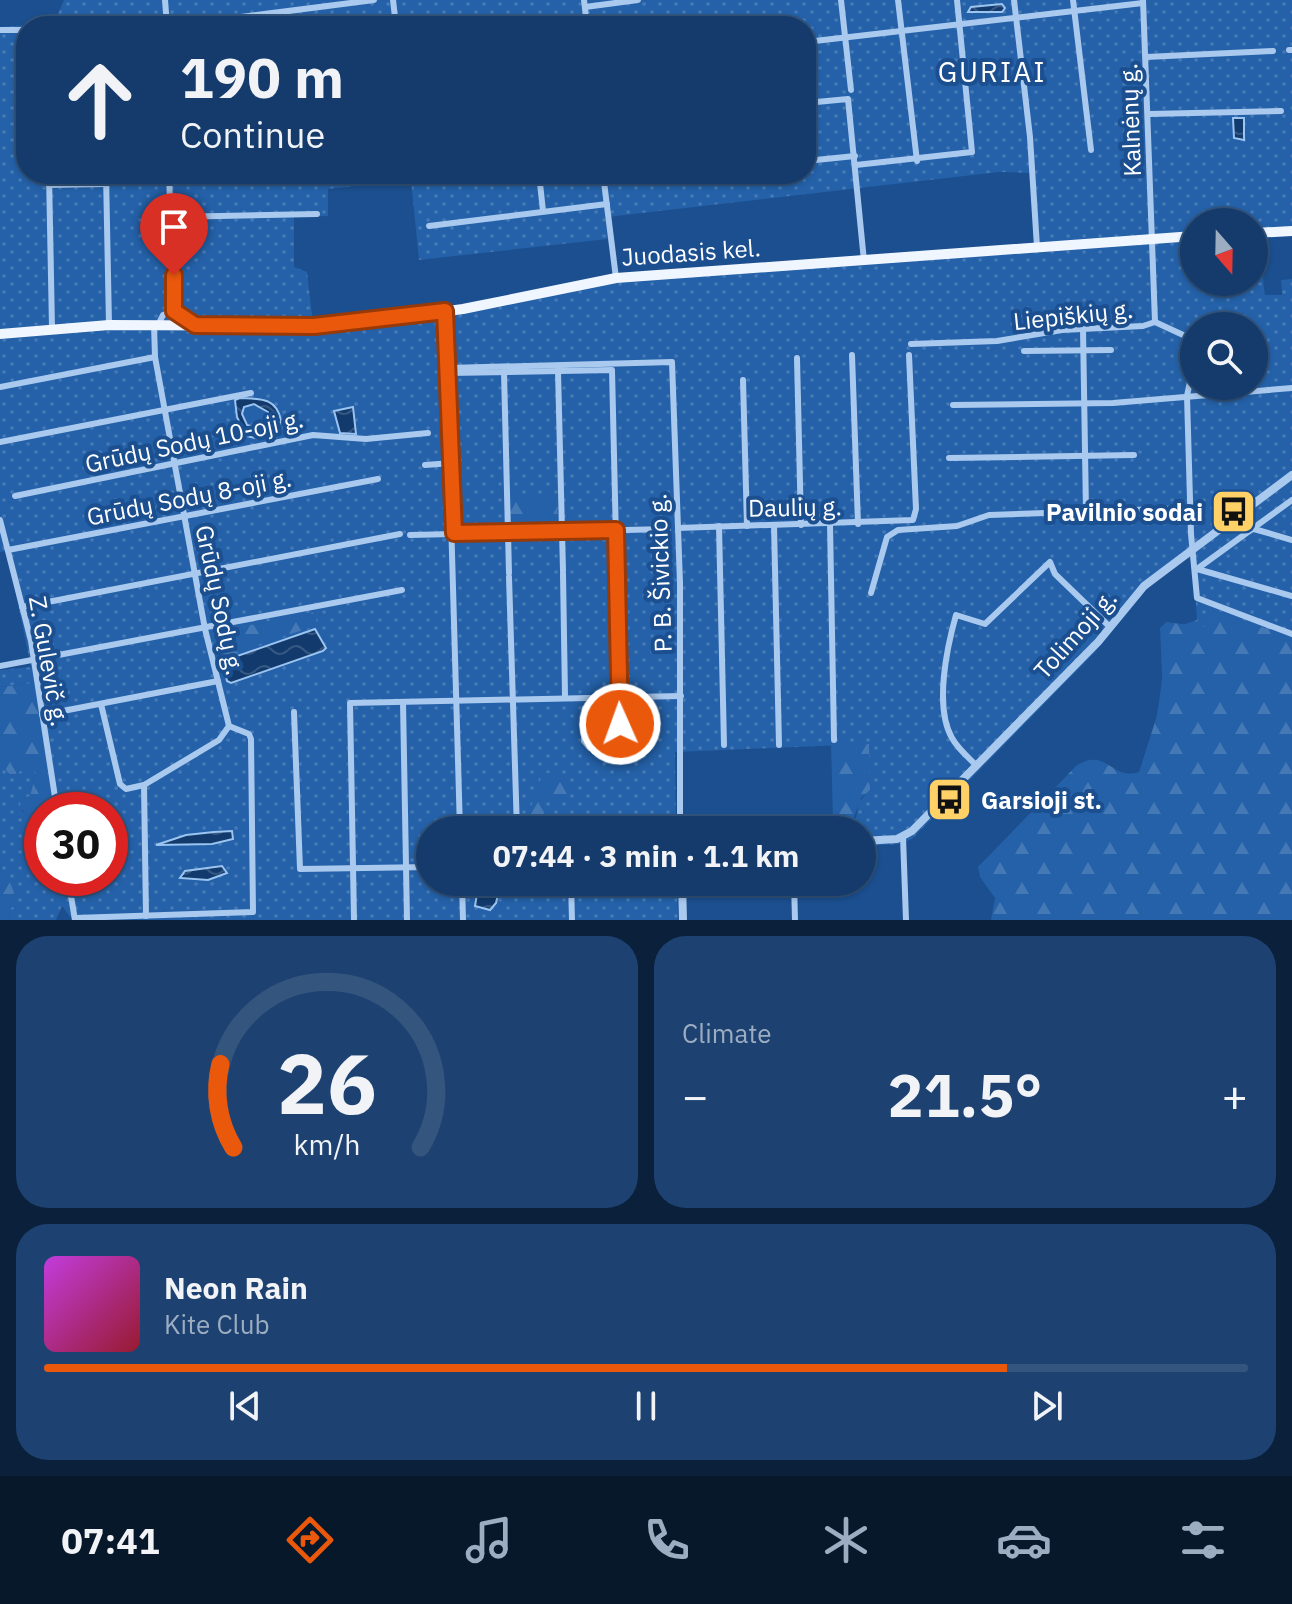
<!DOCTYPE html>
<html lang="en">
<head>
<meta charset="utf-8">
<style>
	body { margin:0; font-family:"IBM Plex Sans",sans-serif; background:#1d4271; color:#f1f3f6; height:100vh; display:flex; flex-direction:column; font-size:30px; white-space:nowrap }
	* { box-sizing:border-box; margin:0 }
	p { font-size:26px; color:#9dadc1 }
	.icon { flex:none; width:44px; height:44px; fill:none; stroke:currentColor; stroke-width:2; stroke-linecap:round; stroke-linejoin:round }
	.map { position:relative; height:920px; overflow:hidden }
	.details { display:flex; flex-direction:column; gap:16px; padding:16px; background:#0b203b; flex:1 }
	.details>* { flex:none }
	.hud { position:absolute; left:16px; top:16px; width:800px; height:168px; border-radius:32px; box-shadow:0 2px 6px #0004,0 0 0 2px #33557e; background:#143b6b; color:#f1f3f6; overflow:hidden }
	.needle { width:52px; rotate:160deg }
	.fabs { position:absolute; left:1180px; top:208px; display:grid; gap:16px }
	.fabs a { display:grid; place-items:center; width:88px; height:88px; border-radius:50%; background:#143b6b; box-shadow:0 2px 6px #0004,0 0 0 2px #33557e; font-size:40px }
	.speed { position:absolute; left:24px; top:792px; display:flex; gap:16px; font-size:40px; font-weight:700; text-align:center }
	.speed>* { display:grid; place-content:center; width:104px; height:104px; border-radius:50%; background:#143b6b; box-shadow:0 2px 6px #0004,0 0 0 2px #33557e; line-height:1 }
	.speed .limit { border:12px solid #d22; background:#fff; color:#111 }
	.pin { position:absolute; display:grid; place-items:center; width:68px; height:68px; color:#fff; margin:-82px -34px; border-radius:50% 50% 50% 0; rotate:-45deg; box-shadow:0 0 8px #0007 }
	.pin .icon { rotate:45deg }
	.me { position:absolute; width:88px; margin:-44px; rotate:358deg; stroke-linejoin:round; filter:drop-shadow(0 0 6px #0008) }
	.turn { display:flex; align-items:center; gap:28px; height:168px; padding:0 32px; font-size:36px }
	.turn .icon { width:104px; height:104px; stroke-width:2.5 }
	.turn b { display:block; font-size:56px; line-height:68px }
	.big { font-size:60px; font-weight:800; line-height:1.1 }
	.details .card { flex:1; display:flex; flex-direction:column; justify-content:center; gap:12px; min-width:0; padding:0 28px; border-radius:32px; background:#1d4271 }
	.details .dial { align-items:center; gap:0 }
	.dial svg { height:208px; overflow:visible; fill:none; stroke:#33557e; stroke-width:7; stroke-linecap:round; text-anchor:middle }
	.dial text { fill:#f1f3f6; stroke:none }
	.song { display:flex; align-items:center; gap:24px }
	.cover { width:96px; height:96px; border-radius:12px; background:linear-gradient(135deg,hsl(290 70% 55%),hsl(350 70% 35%)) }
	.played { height:8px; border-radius:4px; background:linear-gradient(90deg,#ea580c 80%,#33557e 80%) }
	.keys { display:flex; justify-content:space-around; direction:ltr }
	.heat { display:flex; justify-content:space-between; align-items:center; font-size:44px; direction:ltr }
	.details .tiles { flex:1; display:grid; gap:16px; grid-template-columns:1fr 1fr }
	.card:last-child { grid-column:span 2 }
	.trip { position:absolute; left:416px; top:816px; width:460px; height:80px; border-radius:40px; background:#143b6b; box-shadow:0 2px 6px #0004,0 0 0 2px #33557e; font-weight:800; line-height:80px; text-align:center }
	.tab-bar { display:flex; height:128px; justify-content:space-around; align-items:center; background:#08182b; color:#9dadc1 }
	.tab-bar .icon { width:56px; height:56px }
	.tab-bar .on { color:#ea580c }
	.tab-bar b { font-size:36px; color:#f1f3f6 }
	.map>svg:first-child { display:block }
</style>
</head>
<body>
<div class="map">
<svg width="1292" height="920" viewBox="0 0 1292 920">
	<defs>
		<pattern id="green-dots" width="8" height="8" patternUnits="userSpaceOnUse" patternTransform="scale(2)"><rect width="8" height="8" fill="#2461a8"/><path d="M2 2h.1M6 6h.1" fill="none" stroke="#4579b5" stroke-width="1.8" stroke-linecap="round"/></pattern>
		<pattern id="forest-firs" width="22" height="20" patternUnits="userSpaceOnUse" patternTransform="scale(2)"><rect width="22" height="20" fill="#2461a8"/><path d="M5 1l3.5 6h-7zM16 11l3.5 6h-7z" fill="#4579b5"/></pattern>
		<pattern id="water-waves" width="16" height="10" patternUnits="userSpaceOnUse" patternTransform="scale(2)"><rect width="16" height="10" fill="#123a6d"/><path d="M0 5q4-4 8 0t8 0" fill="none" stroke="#365883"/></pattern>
	</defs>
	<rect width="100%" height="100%" fill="#1b4f8f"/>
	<g fill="url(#green-dots)" fill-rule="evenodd">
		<path d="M64,0h1228v227l-38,3v-8h-60v11l-160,11 -4,-71 -31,-1 -392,45 1,22 -189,21 -8,-80 -83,9v27l-34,1v50l13,5 6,51 -200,-2 -113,9v-303l40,-3 17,-8zM26,26h780v148h-780z"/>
		<path d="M1264,235c1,22 -3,39 1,60h17l-1,-15 11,-1v641l-159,-132c24,-46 31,-105 31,-157l33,-11 -4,-59 -5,-5 -40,32 -54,65 -182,186 -13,5 -37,2v-16h-28l-1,-10 23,-2 3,-16 7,-8 3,-50 -194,8 1,78h-246v52h247l1,38h-605l-11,-14 -6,14h-46l-1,-10 6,-15 -9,-22 -6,-3v-116l14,21 15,-10 7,8 -6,23 -9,4 1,11 10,9 3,11 7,1v46h68v-68h-55l-20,-127 -35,4v-17l31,-3 -24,-116 -7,1v-213l111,-10 228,1 100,-12 159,-35 596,-44v43h60v-46zM1194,326h60v60h-60zM315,629l8,22 -92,32 58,-44z"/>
	</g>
	<g fill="url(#forest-firs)">
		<circle cx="255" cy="416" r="13"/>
		<polygon points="556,496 559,529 512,530 509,497"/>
		<path d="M1216,610l76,28v282h-301l4,-22 -15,-21 -2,-10 98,-101c30,-20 35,15 63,6l24,-75 -3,-69 6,-6 40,5z"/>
		<polygon points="312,612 317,618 315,626 221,657 215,652 213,633"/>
		<polygon points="35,683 55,810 42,810 42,832 35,831 20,806 21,800 30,796 36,773 28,766 14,775 8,773 0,758 0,687"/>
		<polygon points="831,744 869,744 870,790 861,798 853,820 833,820"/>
		<polygon points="547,773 568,775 567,795 545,803 543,821 531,825 527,818 542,775"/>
		<polygon points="0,870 6,872 15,895 14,906 9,910 10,920 0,920"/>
	</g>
	<g fill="url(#water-waves)" stroke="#9cc4f0" stroke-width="2" fill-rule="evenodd">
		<polygon points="1002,4 1005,8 1002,12 968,12 971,7"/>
		<polygon points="1233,118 1244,118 1244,140 1234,138"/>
		<path d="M240,398c20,1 36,-1 41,22l-5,13 -16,6 -14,-3 -9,-19 -2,-17zM254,404l14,8v10l-9,6 -12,-3 -5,-11 2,-7z"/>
		<polygon points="353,407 356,434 340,433 334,411"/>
		<polygon points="315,629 326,648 323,651 231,683 227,681 223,661"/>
		<polygon points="590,704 593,708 594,747 589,750 582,742 583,707"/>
		<polygon points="214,832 232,831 233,839 212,844 156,845 186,835"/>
		<polygon points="222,866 227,873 208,880 180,878 185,871"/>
		<polygon points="479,882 501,882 496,903 490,910 475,906"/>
	</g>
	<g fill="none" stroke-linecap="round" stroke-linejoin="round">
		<g stroke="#a9c9ee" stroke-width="6">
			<polyline points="165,0 167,26"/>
			<polyline points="393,0 396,26"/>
			<polyline points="584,0 587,26"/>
			<polyline points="841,0 851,90"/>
			<polyline points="898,0 917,161"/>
			<polyline points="1014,0 1030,137 1037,247"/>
			<polyline points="1073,0 1091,150"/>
			<polyline points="585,7 638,0"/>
			<polyline points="42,26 58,22 70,26"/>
			<polyline points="171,26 374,0"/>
			<polyline points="0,30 26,30"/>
			<polyline points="806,42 1143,3"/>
			<polyline points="1289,50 1292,50"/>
			<polyline points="1146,57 1273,51"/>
			<polyline points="806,103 848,99 864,261"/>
			<polyline points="1149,114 1281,111"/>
			<polyline points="806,161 855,156"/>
			<polyline points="856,165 972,152 957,0"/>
			<polyline points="49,174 52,328"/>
			<polyline points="106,174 109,325"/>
			<polyline points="169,174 174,311"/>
			<polyline points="539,174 543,211"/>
			<polyline points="603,174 616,278"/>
			<polyline points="169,176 185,174"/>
			<polyline points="604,183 686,174"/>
			<polyline points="49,185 106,184"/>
			<polyline points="171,217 317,214"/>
			<polyline points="429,226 607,204"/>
			<polyline points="174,311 194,325"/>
			<polyline points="445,311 460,830"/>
			<polyline points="1155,322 1194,340"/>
			<polyline points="158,325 163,315 174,311"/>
			<polyline points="1083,329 1086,511"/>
			<polyline points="911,344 997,341 1062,330 1143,326 1155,322 1143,0"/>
			<polyline points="1024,351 1111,350"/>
			<polyline points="852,355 858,524"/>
			<polyline points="797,358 801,525"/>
			<polyline points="1194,362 1187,396 1191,534 1197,598 1292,634"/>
			<polyline points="448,368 672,362 680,583 680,830"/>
			<polyline points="558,371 563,571"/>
			<polyline points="504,372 509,573"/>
			<polyline points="449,373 612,370 621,752"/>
			<polyline points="743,380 747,526"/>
			<polyline points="0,387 155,357"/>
			<polyline points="953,405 1113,403 1292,388"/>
			<polyline points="0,442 251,393"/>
			<polyline points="949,458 1134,455"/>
			<polyline points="425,465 452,463"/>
			<polyline points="15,496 313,435 366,439 428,433"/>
			<polyline points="0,520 31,641 57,810"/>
			<polyline points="830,524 834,740"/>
			<polyline points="774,525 779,745"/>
			<polyline points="719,526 724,745"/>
			<polyline points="678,528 913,520 916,509 909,355"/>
			<polyline points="1254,529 1292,540"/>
			<polyline points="410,535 668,529"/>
			<polyline points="8,550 378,479"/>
			<polyline points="1197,569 1292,500"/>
			<polyline points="1197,569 1292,596"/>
			<polyline points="563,574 565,696"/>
			<polyline points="509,577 517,830"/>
			<polyline points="871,593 887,537 898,530 957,526 989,515 1190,508"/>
			<polyline points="22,607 400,534"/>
			<polyline points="0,666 402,590"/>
			<polyline points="403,702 407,920"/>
			<polyline points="101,704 120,784 126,789 144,785"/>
			<polyline points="294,712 300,869 430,867"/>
			<polyline points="42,715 218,681"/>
			<path d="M977,766c-9,-9 -19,-17 -25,-28 -18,-31 -5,-91 4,-123l29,9 65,-62 5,12 55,53"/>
			<polyline points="903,837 906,920"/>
			<polyline points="68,878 75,920"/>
			<polyline points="462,882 463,920"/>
			<polyline points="571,882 572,920"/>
			<polyline points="794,882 795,920"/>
			<polyline points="146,916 144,785 219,740 229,726"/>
			<polyline points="75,918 253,912 251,739 249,734 229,726 205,629 155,357 154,325"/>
			<polyline points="354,920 350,703 681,696"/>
		</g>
		<g stroke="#a9c9ee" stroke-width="8">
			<polyline points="862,841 897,839 912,831 1098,642 1144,586 1292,475"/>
			<polyline points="682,882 683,920"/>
		</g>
		<g stroke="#f0f6ff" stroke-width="10">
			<polyline points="1254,233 1292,231"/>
			<polyline points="0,334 109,325 335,326 463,309 616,278 1194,236"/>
		</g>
	</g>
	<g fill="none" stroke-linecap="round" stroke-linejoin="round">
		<defs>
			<polyline id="route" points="174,275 174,311 195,325 314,326 445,311 454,533 616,530 620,724"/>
		</defs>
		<use href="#route" stroke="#983908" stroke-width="20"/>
		<use href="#route" stroke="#ea580c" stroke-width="14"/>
	</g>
	<defs>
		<symbol id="bus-square" viewBox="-11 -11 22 22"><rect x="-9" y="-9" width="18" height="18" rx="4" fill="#ffd166" stroke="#1b4f8f"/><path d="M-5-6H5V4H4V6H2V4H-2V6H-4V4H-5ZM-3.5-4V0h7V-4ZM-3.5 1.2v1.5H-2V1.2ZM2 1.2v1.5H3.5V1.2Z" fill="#111"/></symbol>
	</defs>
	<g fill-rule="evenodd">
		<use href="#bus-square" x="1208" y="486" width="51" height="51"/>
		<use href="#bus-square" x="924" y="774" width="51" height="51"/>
	</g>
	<g text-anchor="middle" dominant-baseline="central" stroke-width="8" stroke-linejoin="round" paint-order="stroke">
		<g font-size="24" fill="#fff" stroke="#1b4f8f">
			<text transform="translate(1130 120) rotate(-92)">Kalnėnų g.</text>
			<text transform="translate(691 252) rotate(-4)">Juodasis kel.</text>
			<text transform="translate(1073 315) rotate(-6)">Liepiškių g.</text>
			<text transform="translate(194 441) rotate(-12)">Grūdų Sodų 10-oji g.</text>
			<text transform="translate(189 497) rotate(-11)">Grūdų Sodų 8-oji g.</text>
			<text transform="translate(795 507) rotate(-1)">Daulių g.</text>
			<text transform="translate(660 573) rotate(-92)">P. B. Šivickio g.</text>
			<text transform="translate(220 600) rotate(78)">Grūdų Sodų g.</text>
			<text transform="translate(1075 634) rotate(-48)">Tolimoji g.</text>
			<text transform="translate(49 661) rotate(80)">Z. Gulevič g.</text>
		</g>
		<g font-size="24" font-weight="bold" fill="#fff" stroke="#1b4f8f" text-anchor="end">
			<text x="1203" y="512">Pavilnio sodai</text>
			<text x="981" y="800" text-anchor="start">Garsioji st.</text>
		</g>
		<g font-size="28" letter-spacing="2" fill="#fff" stroke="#1b4f8f">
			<text x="992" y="71">GURIAI</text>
		</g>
	</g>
</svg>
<div class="fabs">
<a><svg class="needle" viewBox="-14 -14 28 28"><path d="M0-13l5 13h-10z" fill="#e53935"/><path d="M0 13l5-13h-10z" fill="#9dadc1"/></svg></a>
<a><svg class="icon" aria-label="search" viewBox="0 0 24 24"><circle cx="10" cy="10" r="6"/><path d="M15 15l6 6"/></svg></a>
</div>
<div class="speed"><div class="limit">30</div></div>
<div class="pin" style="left:174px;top:275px;background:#d93025"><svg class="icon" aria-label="arrive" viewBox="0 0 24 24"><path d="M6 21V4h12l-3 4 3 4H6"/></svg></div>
<svg class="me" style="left:620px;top:724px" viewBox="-20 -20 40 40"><circle r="17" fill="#ea580c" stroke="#fff" stroke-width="3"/><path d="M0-11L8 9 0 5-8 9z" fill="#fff"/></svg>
<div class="trip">07:44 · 3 min · 1.1 km</div>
<div class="hud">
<div class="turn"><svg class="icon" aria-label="ahead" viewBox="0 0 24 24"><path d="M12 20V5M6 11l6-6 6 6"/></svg><div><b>190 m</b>Continue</div></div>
</div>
</div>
<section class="details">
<div class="tiles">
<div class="card dial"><svg viewBox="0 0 100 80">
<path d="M14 69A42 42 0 1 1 86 69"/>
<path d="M14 69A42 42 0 0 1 9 37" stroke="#ea580c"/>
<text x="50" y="56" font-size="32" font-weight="700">26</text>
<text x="50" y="72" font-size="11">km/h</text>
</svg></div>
<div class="card"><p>Climate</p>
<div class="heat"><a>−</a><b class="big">21.5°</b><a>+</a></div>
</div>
<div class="card">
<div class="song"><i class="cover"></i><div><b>Neon Rain</b><p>Kite Club</p></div></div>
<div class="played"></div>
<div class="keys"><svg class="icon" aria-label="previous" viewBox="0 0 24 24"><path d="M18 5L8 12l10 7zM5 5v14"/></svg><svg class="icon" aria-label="pause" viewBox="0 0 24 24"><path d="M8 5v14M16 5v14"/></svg><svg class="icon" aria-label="next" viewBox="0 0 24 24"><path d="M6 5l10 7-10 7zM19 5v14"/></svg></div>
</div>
</div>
</section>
<nav class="tab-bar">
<b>07:41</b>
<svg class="icon on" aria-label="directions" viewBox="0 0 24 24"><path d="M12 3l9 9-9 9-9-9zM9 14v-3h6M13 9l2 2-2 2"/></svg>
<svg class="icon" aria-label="music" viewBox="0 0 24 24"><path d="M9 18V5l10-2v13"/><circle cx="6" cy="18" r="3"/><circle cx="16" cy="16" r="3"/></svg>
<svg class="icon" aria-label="phone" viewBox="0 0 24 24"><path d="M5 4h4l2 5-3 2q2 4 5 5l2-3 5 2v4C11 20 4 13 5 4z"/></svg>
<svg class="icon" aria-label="climate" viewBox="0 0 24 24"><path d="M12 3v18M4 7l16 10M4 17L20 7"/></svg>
<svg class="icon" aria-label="car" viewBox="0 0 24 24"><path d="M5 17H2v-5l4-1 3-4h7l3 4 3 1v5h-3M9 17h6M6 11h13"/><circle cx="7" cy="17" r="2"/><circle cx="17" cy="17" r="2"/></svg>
<svg class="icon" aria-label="filters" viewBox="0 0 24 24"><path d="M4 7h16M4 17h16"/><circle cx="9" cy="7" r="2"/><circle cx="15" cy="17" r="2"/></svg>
</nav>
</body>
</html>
